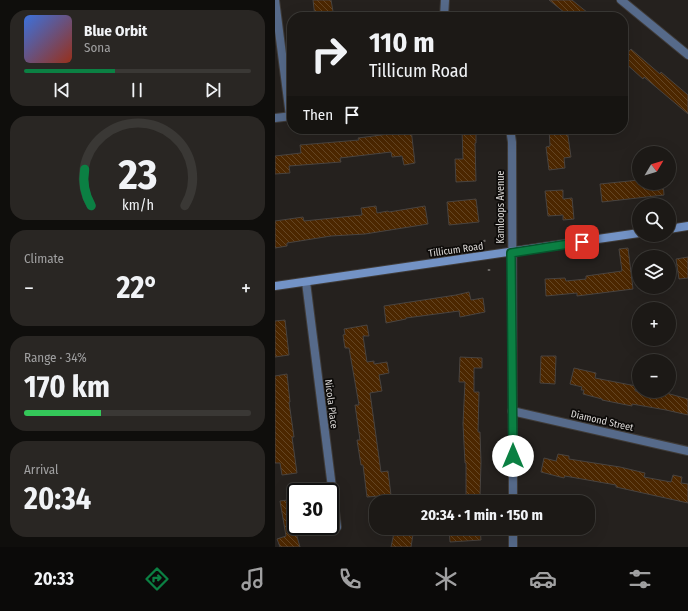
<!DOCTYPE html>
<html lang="en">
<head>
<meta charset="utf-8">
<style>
	body { margin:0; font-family:"Fira Sans Condensed",sans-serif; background:#292623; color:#f1f3f6; height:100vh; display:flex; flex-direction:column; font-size:15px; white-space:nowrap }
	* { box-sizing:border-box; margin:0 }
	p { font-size:13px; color:#a0a0a1 }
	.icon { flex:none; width:22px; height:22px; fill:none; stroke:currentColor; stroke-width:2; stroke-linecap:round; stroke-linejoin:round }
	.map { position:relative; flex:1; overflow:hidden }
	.sheet { display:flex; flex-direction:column; gap:10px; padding:10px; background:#0f0e0c; width:275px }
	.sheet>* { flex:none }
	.banner { position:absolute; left:12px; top:12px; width:341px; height:122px; border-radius:16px; box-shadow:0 4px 16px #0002,0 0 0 1px #3a3835; background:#1c1916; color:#f1f3f6; overflow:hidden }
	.needle { width:26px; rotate:52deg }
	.fabs { position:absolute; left:357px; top:146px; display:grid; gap:8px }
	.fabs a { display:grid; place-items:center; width:44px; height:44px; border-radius:50%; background:#1c1916; box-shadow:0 4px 16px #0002,0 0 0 1px #3a3835; font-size:20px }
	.speed { position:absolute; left:12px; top:483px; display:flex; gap:8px; font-size:20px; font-weight:700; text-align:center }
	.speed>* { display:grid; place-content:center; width:52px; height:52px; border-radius:50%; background:#1c1916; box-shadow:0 4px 16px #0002,0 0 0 1px #3a3835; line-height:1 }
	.speed .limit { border:2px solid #111; border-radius:6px; background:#fff; color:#111 }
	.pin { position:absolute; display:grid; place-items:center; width:34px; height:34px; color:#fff; margin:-17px; border-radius:8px; box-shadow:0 2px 6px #0006 }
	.me { position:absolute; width:44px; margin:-22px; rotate:0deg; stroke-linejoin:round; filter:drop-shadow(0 0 3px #0008) }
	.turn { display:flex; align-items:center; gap:14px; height:84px; padding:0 16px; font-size:18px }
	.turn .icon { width:52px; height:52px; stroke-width:2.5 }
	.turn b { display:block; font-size:28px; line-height:34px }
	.then { display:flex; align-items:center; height:38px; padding:0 16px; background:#0003; gap:8px; font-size:15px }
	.big { font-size:30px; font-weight:700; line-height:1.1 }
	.sheet .widget { flex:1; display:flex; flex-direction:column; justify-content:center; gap:6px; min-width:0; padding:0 14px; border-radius:16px; background:#292623 }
	.sheet .dial { align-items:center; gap:0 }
	.dial svg { height:104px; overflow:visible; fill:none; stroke:#3a3835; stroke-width:7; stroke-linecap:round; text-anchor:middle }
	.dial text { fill:#f1f3f6; stroke:none }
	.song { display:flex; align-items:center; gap:12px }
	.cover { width:48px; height:48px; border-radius:6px; background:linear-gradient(135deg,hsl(220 70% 55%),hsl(10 70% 35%)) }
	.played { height:4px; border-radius:2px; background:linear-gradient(90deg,#0b8043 40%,#3a3835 40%) }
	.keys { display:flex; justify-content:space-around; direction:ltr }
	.heat { display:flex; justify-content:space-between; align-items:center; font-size:22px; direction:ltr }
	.charge { height:6px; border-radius:3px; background:linear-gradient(90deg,#34c759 34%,#3a3835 0) }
	.trip { position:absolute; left:94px; top:495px; width:226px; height:40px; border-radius:16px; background:#1c1916; box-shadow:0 4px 16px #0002,0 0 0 1px #3a3835; font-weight:700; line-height:40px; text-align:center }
	.menu { display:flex; height:64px; justify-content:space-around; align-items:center; background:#0b0a09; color:#a0a0a1 }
	.menu .icon { width:28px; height:28px }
	.menu .selected { color:#0b8043 }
	.menu b { font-size:18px; color:#f1f3f6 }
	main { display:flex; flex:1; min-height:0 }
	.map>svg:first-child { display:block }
</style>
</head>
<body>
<main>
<section class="sheet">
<div class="widget">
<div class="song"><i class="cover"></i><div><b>Blue Orbit</b><p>Sona</p></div></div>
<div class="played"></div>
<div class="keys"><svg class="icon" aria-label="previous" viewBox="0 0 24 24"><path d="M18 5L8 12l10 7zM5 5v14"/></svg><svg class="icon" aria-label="pause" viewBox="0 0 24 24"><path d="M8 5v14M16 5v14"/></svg><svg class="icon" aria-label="next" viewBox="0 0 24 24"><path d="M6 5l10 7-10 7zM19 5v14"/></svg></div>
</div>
<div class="widget dial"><svg viewBox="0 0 100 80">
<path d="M14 69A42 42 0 1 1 86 69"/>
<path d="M14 69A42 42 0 0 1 9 41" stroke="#0b8043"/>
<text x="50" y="56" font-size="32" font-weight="700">23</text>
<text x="50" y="72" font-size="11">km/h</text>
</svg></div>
<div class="widget"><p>Climate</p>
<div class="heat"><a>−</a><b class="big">22°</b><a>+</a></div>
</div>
<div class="widget"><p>Range · 34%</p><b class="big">170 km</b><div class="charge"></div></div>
<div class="widget"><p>Arrival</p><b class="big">20:34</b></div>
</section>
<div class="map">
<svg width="413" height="547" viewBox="0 0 413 547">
	<defs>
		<pattern id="building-back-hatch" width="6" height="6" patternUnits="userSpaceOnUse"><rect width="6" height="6" fill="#4c2700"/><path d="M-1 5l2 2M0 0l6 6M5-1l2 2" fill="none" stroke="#654624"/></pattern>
	</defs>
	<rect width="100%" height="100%" fill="#25211e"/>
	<g fill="url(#building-back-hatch)" stroke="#484340">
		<polygon points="38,0 56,0 59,17 40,17"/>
		<polygon points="274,0 297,0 318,17 295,17"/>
		<polygon points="356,49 385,74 386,72 413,95 413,114 369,77 368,79 348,61 348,58"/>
		<polygon points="127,129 136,129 140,163 129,165 127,156 117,157 116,152 65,158 66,162 14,166 15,173 0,174 0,156 26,153 25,145 84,140 83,138 114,134 114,130"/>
		<polygon points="187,129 201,129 201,143 200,143 201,181 181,182 180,159 188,159"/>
		<polygon points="274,129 292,129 296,157 289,158 290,168 274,170 271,147 275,146"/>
		<polygon points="364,180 364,183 388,183 389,195 327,202 325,184"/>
		<polygon points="288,190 288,199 297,198 299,219 288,220 288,215 273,216 270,191"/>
		<polygon points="201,199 204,222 174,225 172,202"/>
		<polygon points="101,206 102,213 113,211 114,212 150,206 153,224 90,234 56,236 12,243 12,246 0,248 0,221 28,217 29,221 87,215 86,208"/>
		<polygon points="353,248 358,289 302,296 302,293 271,296 270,279 290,278 291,281 311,279 311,276 347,271 344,249"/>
		<polygon points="413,257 413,278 404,279 401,259"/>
		<polygon points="194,292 196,300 208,298 210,312 185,317 184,311 131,318 131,319 111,323 109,306 181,295"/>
		<polygon points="10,320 14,355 0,357 0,321"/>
		<polygon points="92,325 94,336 88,336 92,362 99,361 99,364 112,362 114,373 104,375 107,391 95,393 106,472 113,471 116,495 92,497 88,465 86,465 82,440 85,440 80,405 84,405 74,348 70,348 68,335 70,334 69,329"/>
		<polygon points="266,356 281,356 280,384 265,383"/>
		<polygon points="185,357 207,358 207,368 199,368 199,392 204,392 203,432 205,432 206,462 205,497 191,497 191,463 190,463 188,424 190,382 184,382"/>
		<polygon points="299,368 321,373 320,378 361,386 360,391 384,391 413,399 413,415 391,410 357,404 357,406 327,400 327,399 308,394 309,390 306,390 307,387 295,384"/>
		<polygon points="12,374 15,402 14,402 19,437 17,437 22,473 7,475 5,463 0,463 0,376"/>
		<polygon points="283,454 294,456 294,459 345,467 370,473 369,477 396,482 398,475 407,477 406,483 413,484 413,503 341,487 341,485 290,476 289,478 266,472 269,458 281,461"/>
		<polygon points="20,499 21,533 25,547 5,547 2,539 11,536 5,501"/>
		<polygon points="120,528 139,528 136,547 116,547"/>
		<polygon points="186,528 205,528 206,540 175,542 174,529"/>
	</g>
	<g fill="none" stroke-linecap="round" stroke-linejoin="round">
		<defs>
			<g id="street">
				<polyline points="0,0 15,116"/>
				<polyline points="346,0 413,55"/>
				<polyline points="169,17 170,0"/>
				<polyline points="0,118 17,116"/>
				<polyline points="235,129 237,142 238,502"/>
				<polyline points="31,282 62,527"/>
				<polyline points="237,411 413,451"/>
				<polyline points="238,528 238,547"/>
			</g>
			<g id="secondary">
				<polyline points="394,229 413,226"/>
				<polyline points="0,286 364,233"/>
			</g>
		</defs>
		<use href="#street" stroke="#3f3b38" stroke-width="10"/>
		<use href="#secondary" stroke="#3f3b38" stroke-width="10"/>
		<g stroke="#696663" stroke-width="2.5" stroke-dasharray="2 2" stroke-linecap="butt">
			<polyline points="209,240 210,243"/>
			<polyline points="214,269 214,271"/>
		</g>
		<use href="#street" stroke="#566a8a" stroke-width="8"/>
		<use href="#secondary" stroke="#7393c6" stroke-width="8"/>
	</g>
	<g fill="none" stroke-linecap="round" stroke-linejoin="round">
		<defs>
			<polyline id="route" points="238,456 236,253 307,242"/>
		</defs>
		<use href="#route" stroke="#07532c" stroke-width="10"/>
		<use href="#route" stroke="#0b8043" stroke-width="7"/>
	</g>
	<g text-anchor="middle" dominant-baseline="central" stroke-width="3.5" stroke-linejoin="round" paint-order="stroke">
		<g font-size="10" fill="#dddad8" stroke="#0d0b09">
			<text transform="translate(226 207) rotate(-90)">Kamloops Avenue</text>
			<text transform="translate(181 250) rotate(-8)">Tillicum Road</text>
			<text transform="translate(56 404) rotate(83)">Nicola Place</text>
			<text transform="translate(327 421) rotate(13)">Diamond Street</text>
		</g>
	</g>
</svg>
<div class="fabs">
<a><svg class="needle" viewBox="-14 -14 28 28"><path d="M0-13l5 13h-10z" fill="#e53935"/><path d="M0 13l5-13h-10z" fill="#a0a0a1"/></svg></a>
<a><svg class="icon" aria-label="search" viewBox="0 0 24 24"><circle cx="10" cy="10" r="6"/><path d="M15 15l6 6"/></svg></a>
<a><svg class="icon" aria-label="layers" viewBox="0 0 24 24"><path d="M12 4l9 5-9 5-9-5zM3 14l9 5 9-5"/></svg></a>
<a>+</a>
<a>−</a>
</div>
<div class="speed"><div class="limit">30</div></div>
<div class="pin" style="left:307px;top:242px;background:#d93025"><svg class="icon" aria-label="arrive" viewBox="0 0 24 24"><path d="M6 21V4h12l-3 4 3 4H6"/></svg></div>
<svg class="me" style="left:238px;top:456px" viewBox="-20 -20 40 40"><circle r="19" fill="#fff"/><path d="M0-13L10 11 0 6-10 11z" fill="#0b8043"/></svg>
<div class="trip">20:34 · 1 min · 150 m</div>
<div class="banner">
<div class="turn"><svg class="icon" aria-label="right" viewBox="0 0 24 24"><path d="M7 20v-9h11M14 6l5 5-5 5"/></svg><div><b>110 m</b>Tillicum Road</div></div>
<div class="then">Then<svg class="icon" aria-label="arrive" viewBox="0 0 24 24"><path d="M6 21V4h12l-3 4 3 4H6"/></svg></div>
</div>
</div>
</main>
<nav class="menu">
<b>20:33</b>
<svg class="icon selected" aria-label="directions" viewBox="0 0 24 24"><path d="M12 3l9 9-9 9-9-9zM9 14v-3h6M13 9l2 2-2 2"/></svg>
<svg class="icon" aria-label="music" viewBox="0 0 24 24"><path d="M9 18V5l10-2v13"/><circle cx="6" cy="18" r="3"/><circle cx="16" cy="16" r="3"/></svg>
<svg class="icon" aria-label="phone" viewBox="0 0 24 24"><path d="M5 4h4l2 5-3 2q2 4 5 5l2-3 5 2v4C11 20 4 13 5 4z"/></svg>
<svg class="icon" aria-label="climate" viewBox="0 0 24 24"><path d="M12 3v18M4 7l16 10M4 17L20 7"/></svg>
<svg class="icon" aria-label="car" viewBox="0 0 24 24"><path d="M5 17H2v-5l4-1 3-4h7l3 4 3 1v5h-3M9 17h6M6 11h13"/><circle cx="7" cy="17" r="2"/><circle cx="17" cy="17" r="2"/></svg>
<svg class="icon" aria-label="filters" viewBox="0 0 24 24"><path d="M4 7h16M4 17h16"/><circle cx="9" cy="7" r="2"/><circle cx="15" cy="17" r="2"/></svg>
</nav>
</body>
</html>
